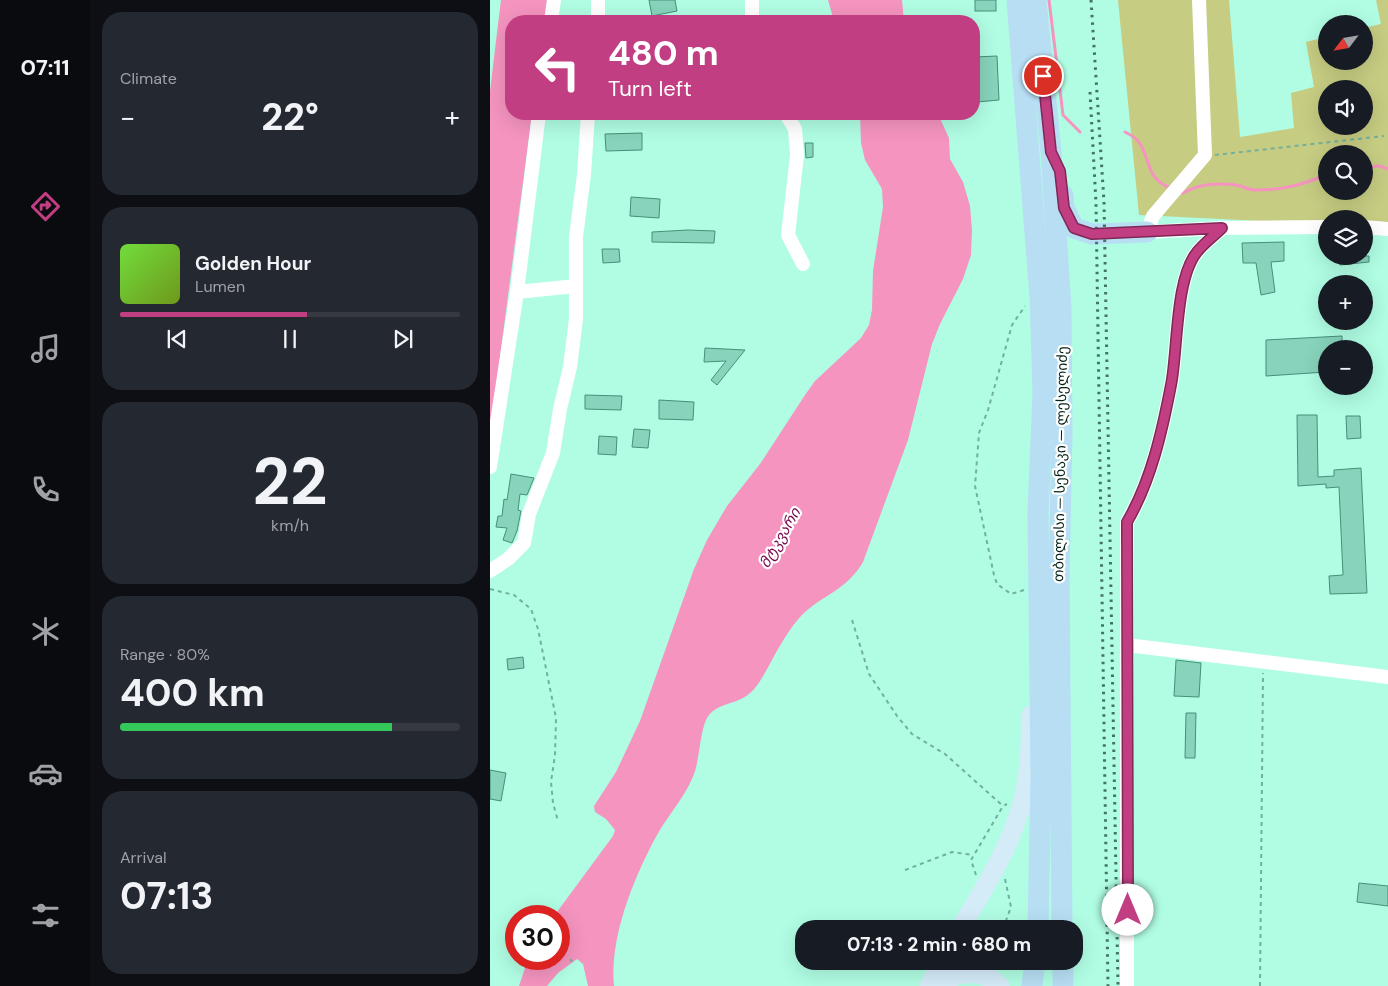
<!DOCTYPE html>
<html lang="en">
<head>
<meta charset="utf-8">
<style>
	body { margin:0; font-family:"DM Sans","Noto Sans Georgian",sans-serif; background:#242831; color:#f1f3f6; height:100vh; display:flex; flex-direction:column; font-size:19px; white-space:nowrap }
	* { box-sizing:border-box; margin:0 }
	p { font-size:16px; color:#9ea1a6 }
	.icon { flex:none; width:28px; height:28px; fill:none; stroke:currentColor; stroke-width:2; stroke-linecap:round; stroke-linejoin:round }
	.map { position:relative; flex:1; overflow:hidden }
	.sheet { display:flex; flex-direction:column; gap:12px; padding:12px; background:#0d0f14; width:400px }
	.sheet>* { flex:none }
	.hud { position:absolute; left:15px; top:15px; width:475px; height:105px; border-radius:20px; box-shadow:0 5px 20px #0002; background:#c23e83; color:#fff; overflow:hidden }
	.needle { width:32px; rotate:239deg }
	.fabs { position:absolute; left:828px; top:15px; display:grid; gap:10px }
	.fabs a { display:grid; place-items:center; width:55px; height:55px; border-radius:50%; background:#171b24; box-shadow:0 5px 20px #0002; font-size:25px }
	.speed { position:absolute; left:15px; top:905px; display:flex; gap:10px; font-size:25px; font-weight:700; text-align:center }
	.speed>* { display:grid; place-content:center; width:65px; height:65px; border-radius:50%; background:#171b24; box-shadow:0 5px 20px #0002; line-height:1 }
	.speed .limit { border:8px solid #d22; background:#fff; color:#111 }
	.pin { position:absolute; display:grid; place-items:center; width:42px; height:42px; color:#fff; margin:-21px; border:2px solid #fff; border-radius:50%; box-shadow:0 1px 5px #0007 }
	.me { position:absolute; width:55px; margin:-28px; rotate:0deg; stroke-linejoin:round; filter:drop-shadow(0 0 4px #0008) }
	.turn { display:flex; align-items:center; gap:18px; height:105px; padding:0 20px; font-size:22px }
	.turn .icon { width:65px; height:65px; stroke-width:2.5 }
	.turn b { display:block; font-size:35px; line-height:42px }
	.big { font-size:38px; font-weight:700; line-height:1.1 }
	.sheet .card { flex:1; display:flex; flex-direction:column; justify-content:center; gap:8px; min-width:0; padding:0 18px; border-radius:20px; background:#242831 }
	.sheet .dial { align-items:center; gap:0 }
	.dial b { font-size:65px; line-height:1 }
	.song { display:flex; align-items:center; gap:15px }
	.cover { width:60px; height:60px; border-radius:8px; background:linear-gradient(135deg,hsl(100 70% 55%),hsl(80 70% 35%)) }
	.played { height:5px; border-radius:2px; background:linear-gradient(90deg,#c23e83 55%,#363941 55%) }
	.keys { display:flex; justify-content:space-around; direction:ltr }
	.heat { display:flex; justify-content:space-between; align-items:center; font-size:28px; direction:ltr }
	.charge { height:8px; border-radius:4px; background:linear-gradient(90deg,#34c759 80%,#363941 0) }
	.trip { position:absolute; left:305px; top:920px; width:288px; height:50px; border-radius:20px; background:#171b24; box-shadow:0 5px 20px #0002; font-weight:700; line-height:50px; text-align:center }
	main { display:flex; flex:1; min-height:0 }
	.dock { display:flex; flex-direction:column; width:90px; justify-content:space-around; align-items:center; background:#090b0e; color:#9ea1a6 }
	.dock .icon { width:35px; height:35px }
	.dock .selected { color:#c23e83 }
	.dock b { font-size:22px; color:#f1f3f6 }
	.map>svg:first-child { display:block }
</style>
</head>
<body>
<main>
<nav class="dock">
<b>07:11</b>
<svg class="icon selected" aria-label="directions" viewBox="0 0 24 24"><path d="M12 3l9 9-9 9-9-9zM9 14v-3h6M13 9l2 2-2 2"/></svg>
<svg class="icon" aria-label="music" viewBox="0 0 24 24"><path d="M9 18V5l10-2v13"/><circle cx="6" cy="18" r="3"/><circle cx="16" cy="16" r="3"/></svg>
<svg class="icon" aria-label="phone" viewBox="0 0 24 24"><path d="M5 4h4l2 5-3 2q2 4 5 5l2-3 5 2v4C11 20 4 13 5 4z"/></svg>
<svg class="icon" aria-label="climate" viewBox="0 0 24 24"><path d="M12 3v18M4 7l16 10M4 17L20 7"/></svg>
<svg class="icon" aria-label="car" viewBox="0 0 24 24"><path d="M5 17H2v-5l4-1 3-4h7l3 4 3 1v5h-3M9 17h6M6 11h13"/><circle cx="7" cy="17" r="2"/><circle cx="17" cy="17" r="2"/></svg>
<svg class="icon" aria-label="filters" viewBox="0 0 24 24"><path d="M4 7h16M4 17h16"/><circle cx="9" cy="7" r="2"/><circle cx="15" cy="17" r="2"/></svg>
</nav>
<section class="sheet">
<div class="card"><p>Climate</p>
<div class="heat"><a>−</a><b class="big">22°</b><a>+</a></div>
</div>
<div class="card">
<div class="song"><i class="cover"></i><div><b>Golden Hour</b><p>Lumen</p></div></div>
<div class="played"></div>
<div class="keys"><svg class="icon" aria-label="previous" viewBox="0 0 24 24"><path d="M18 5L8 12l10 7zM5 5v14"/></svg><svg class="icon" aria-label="pause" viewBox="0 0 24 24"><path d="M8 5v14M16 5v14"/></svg><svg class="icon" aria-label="next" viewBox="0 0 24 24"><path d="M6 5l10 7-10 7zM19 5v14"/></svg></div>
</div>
<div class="card dial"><b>22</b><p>km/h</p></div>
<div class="card"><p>Range · 80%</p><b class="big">400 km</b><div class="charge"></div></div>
<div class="card"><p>Arrival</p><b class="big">07:13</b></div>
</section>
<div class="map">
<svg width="898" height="986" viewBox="0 0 898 986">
	<rect width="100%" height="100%" fill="#b0fde4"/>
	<path fill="#c6cc82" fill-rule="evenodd" d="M628,0h111l11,137 54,-9 -3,-35 23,-6 -8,-45 20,-5v24h38v-33l17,-4 -5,-24h12v227l-24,-1v-7h-38v5l-187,-9zM836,89h38v37h-38zM836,154h38v37h-38z"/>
	<g fill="#f494bf">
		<polygon points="11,0 57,0 55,21 21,21 21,114 42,114 0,432 0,91"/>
		<polygon points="338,0 412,0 414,21 344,21"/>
		<path d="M370,114h78l11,24 1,21 13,23 7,24 2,24 -1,25 -8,24 -23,45 -8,20 -24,96 -45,122c-17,29 -40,32 -62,54 -11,12 -21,29 -29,44 -7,12 -13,26 -23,34 -12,10 -30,9 -40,21 -9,11 -9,44 -15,59 -8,22 -26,41 -37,61 -23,42 -48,103 -43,151h-26l-5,-22 -6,-5 -19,14 -11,13h-28l9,-27h31v-43h-5l59,-80 2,-6 -9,-11 -11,-7 -1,-6 22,-34 24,-51 54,-152 13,-29 20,-34 33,-42 45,-69 10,-14 46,-43 8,-13 3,-15 1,-39 10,-64 -1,-18 -17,-29 -4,-17z"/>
	</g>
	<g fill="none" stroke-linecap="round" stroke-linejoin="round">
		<g stroke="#f494bf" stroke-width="3">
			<polyline points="559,0 573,115 590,132"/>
			<path d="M635,132c4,2 10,5 13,9 14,18 6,36 32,47"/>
			<polyline points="874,167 890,166 898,169"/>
			<path d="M690,192l3,1c15,-9 36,-10 53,-8 7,1 12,5 19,5 27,0 47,-5 71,-15"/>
		</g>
	</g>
	<g fill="#87d3bb" stroke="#44907a">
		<polygon points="159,0 185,0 187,11 162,16"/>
		<rect x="485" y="0" width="21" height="11"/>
		<polygon points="507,56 509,100 487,102 484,57"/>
		<polygon points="152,133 152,150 116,151 115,134"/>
		<polygon points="315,143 323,143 323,157 316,158"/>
		<polygon points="141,197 170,199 169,218 140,216"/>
		<polygon points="198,230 225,231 224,243 162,242 162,232"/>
		<polygon points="794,242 794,261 781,262 785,292 771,295 766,263 753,263 752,243"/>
		<polygon points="112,249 129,249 130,262 113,263"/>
		<polygon points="849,256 879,256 879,262 850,265"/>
		<polygon points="852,336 852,349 836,349 836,372 776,376 776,340"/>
		<polygon points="215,348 255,350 227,385 221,380 236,361 214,362"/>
		<polygon points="95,395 132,396 131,410 95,409"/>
		<polygon points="169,400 204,402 203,420 169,419"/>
		<polygon points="807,415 827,415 828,477 844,476 844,470 871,468 877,593 840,594 839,576 853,575 849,487 836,488 836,484 808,486"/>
		<polygon points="856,416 870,416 871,438 857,439"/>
		<polygon points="144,429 160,430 158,448 142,447"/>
		<polygon points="109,436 127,437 126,455 108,454"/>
		<polygon points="21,474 44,478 37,495 30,494 28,510 31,511 27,531 22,543 13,540 17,528 6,527 8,516 12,516 14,499 17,500"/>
		<polygon points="33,657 34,668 18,670 17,659"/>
		<polygon points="686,660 711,663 709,697 684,696"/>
		<polygon points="696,713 706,713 705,758 695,758"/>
		<polygon points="0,770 16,773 11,801 0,799"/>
		<polygon points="869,883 898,886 898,906 867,902"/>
	</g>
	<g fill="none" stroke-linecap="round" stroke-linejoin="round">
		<g stroke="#72b09d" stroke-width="2" stroke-dasharray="4 4" stroke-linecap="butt">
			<polyline points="725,155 894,136"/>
			<polyline points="0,589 24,595 41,609 48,629 66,718 65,755 61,782 63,803 68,821"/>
			<polyline points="534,590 521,594 507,584 504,575 485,486 489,433 498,410 522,325 535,306"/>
			<polyline points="362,620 379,674 407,716 422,734 455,754 513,806"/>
			<polyline points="415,870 462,852 483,855"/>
			<polyline points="486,875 481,860 513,806 517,804"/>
			<polyline points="513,929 521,907 515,879"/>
			<polyline points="80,959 82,962"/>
			<polyline points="770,986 773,673"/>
		</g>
		<g stroke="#fff" stroke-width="14">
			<polyline points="709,0 715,155 663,216 657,232 732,228 836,227"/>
			<polyline points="61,21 64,0"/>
			<polyline points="108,21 108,0"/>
			<polyline points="262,21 262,0"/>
			<polyline points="296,114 305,129 307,155 298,235 313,264"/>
			<polyline points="874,227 898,229"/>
			<polyline points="27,292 86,286"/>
			<polyline points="0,467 27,292 49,114"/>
			<polyline points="0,571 18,559 34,543 39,514 63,453 70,409 80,367 86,319 86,237 94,174 98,114"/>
			<polyline points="637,645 898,677"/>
			<path d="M637,986v-464c24,-41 35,-90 44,-137 7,-35 4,-106 26,-133 7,-9 17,-16 25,-24"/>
		</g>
		<g stroke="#d4ebf8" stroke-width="19">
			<path d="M470,929c23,-39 47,-76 60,-119 10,-30 10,-64 11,-95"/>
			<polyline points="439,986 452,961"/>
			<path d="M449,986c17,-16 44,-17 61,0"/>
		</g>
		<g stroke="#b7def3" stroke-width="21">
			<polyline points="527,0 550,297 553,392 548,513 551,776 548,929"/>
			<polyline points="546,0 561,152 571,309 572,434 569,574 572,929"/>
			<polyline points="573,195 574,208 584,228 602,234 657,232"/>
			<polyline points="573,961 573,986"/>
			<polyline points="542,986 545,961"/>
		</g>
		<g stroke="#427365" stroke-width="3" stroke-dasharray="2.5 5" stroke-linecap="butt">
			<polyline points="601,0 614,202 628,986"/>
			<polyline points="600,92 606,203 618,986"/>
		</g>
	</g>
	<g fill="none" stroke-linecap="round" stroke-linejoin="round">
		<defs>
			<path id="route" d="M553,76l8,76 9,19 4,37 10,20 18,6 130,-6c-8,8 -18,15 -25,24 -22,27 -19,98 -26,133 -9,47 -20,96 -44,137l1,388"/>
		</defs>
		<use href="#route" stroke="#7e2855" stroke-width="12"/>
		<use href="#route" stroke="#c23e83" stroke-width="9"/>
	</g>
	<g text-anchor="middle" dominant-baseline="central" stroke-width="4.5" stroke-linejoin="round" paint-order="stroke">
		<g font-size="14" fill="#002018" stroke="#fff">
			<text transform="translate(570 464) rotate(-89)">თბილისი — სენაკი — ლესელიძე</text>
		</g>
		<g font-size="15" font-style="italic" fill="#77084a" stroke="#fff">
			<text transform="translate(290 538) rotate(-60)">მტკვარი</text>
		</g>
	</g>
</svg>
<div class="fabs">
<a><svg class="needle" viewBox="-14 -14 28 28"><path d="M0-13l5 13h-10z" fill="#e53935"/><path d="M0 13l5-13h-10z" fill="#9ea1a6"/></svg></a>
<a><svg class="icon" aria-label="sound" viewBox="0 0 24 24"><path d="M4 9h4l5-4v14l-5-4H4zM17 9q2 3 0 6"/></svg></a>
<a><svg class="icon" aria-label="search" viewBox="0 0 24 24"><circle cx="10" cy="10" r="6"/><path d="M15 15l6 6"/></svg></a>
<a><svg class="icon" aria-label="layers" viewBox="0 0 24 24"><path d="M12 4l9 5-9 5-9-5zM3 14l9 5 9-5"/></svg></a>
<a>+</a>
<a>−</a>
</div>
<div class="speed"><div class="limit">30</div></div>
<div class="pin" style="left:553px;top:76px;background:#d93025"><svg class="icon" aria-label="arrive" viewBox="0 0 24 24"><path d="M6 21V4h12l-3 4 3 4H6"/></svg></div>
<svg class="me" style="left:638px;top:910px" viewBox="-20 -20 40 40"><circle r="19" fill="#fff"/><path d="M0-13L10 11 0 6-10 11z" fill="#c23e83"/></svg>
<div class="trip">07:13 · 2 min · 680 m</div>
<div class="hud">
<div class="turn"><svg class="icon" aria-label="left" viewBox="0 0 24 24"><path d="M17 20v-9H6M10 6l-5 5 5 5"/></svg><div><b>480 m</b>Turn left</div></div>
</div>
</div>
</main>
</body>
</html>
